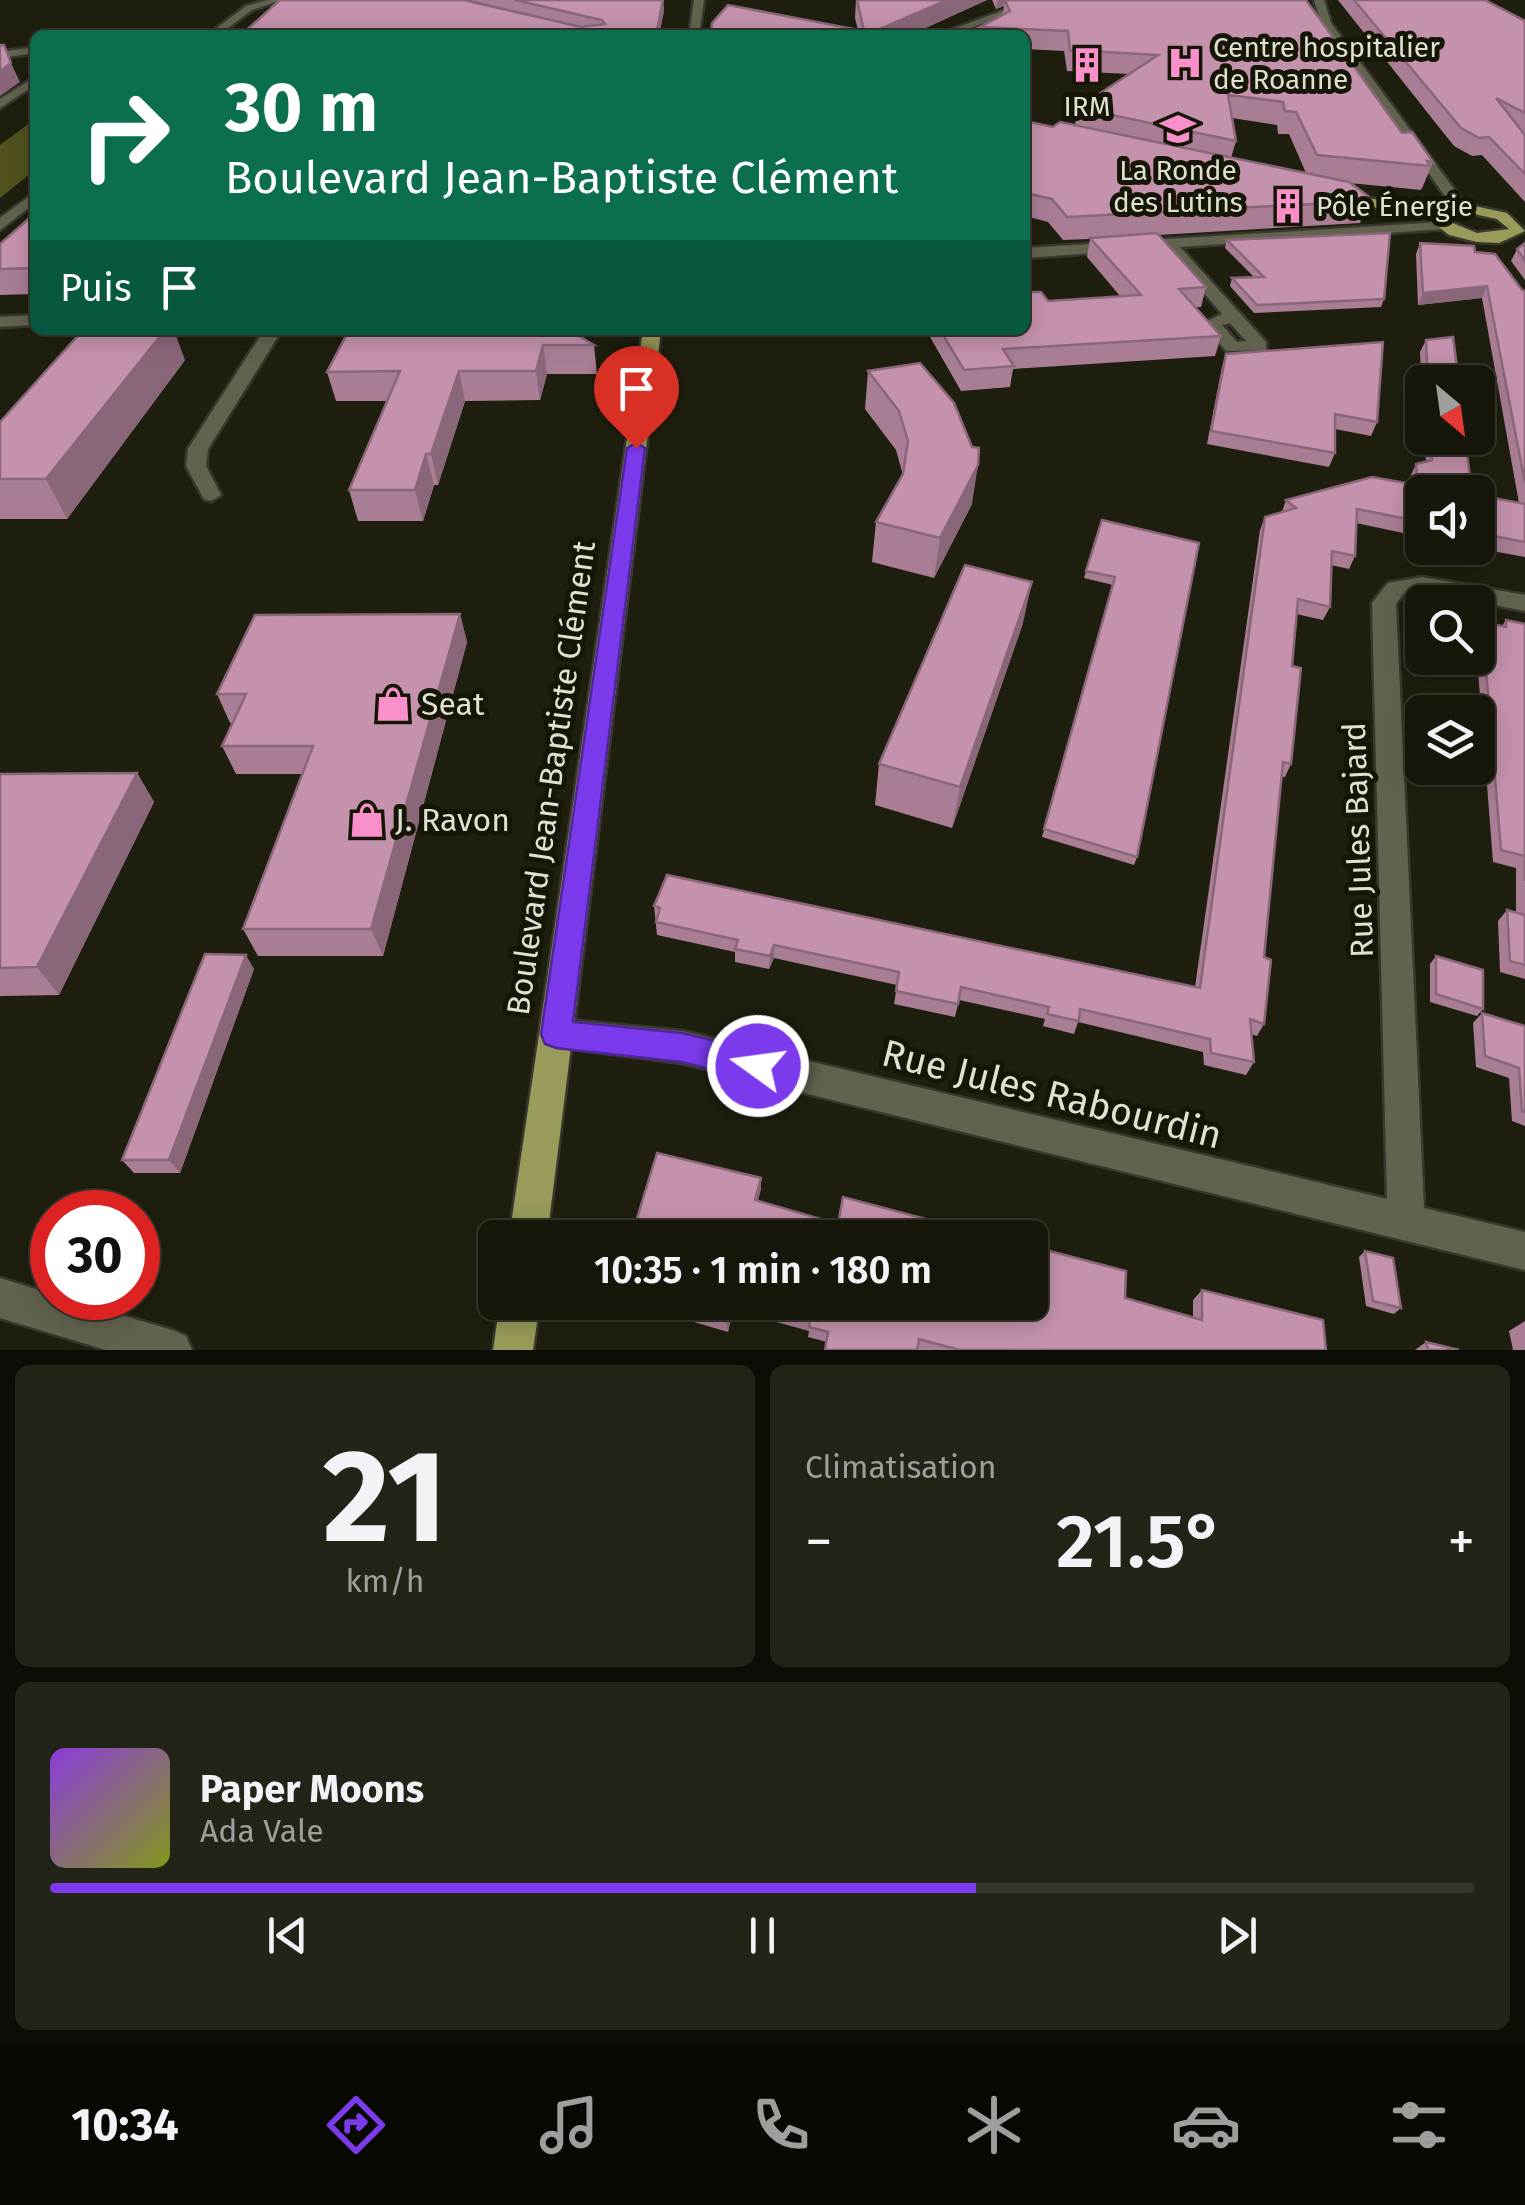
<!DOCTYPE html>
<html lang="fr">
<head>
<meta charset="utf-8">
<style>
	body { margin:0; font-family:"Fira Sans",sans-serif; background:#232418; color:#f1f3f6; height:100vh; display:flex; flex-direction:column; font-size:38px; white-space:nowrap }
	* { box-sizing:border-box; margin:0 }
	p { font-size:32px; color:#9e9f9c }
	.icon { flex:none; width:55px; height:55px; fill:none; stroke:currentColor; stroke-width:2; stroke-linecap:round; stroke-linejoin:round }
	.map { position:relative; height:1350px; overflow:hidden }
	.details { display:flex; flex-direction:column; gap:15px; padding:15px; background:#0c0d06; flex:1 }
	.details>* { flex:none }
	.top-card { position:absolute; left:30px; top:30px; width:1000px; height:305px; border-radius:15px; box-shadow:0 5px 25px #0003,0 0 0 2px #35362b; background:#0b6e4f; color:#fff; overflow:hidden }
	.needle { width:65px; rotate:151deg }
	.controls { position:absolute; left:1405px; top:365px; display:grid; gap:20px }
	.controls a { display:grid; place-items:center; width:90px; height:90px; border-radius:15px; background:#16170a; box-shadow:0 5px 25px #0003,0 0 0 2px #35362b; font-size:50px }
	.speed { position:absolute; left:30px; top:1190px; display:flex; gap:20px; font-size:50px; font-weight:700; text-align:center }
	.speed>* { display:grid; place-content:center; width:130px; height:130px; border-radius:50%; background:#16170a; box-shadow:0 5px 25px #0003,0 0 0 2px #35362b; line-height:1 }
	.speed .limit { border:15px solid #d22; background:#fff; color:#111 }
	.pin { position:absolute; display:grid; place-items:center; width:85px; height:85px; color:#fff; margin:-102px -42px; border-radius:50% 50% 50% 0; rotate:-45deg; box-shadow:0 0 10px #0007 }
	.pin .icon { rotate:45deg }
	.me { position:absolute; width:110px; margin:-55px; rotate:284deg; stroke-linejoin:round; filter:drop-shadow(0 0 8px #0008) }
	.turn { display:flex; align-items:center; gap:35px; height:210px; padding:0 30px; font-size:45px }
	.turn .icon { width:130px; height:130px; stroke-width:2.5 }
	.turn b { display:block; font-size:70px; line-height:85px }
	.then { display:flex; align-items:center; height:95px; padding:0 30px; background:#0003; gap:20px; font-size:38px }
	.big { font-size:75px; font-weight:600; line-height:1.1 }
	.details .tile { flex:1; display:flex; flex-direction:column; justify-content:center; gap:15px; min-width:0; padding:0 35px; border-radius:15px; background:#232418 }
	.details .dial { align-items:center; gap:0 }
	.dial b { font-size:130px; line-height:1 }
	.song { display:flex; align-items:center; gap:30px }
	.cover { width:120px; height:120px; border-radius:15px; background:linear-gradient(135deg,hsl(270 70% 55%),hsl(70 70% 35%)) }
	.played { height:10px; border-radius:5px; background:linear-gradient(90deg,#7c3aed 65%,#35362b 65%) }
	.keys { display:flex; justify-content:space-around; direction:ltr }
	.heat { display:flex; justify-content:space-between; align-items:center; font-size:55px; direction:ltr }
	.details .tiles { flex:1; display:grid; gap:15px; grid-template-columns:1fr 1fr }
	.tile:last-child { grid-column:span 2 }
	.trip { position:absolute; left:478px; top:1220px; width:570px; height:100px; border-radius:15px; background:#16170a; box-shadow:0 5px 25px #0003,0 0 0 2px #35362b; font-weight:600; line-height:100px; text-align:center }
	.tabs { display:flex; height:160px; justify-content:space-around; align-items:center; background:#090904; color:#9e9f9c }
	.tabs .icon { width:70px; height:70px }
	.tabs .on { color:#7c3aed }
	.tabs b { font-size:45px; color:#f1f3f6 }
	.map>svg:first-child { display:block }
</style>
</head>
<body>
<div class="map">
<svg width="1525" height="1350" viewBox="0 0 1525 1350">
	<rect width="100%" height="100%" fill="#1e1f0e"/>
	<polygon fill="#515220" points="35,119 35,170 0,198 0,145"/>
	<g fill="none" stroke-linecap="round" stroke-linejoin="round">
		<defs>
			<g id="minor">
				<polygon points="267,0 282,0 252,10 219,35 207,35 246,6"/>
				<polygon points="694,0 704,0 699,35 689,35"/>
				<polygon points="1031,0 1045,0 952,35 937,35"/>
				<polygon points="1314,0 1324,0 1331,23 1465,204 1465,210 1455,210 1321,23"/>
				<polygon points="35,47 35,53 0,58 0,52"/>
				<polygon points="35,77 35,85 0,108 0,99"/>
				<polygon points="35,192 35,203 0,230 0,218"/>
				<path d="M1441,222l5,1v6l-266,18 86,95v8l-40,1 -23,-28 19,-9 -57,-66 -140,10v-10zM1230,323l16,18 -9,1 -15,-17z"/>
				<polygon points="35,315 35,325 0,327 0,317"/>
				<polygon points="264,330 282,330 208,449 206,466 221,495 211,501 204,499 186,466 188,449"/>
				<polygon points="1422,577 1525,595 1525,611 1422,591 1403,594 1396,604 1424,1208 1525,1232 1525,1270 682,1063 544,1045 539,1034 544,1023 556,1019 682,1031 1387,1199 1372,603 1388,583"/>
				<polygon points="0,1278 52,1294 52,1298 64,1298 172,1330 186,1336 192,1350 106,1350 0,1318"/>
			</g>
			<g id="major">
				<path d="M1336,191l94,20 30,-8 47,10 18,18 -26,12 -22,-1 -28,-7 -20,-16 -98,-21v-6zM1460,211l37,8 12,10 -32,4 -34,-14v-4z"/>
				<polygon points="643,330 661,330 547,1238 509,1238"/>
				<polygon points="500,1302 540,1302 533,1350 493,1350"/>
			</g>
		</defs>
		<use href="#minor" stroke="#38382f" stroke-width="5"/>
		<use href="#major" stroke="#38382f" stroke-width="5"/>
		<use href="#minor" fill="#62634f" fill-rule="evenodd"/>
		<use href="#major" fill="#999b5a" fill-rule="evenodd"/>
	</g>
	<g fill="#a97e95" fill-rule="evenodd">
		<polygon points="469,0 663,0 664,11 659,35 583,27"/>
		<polygon points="856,0 987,0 910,35 711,35 858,30 855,18"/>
		<path d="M992,0h314l96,133 31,29 -10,24 -2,4 -71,-7 18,18 -8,22 -202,12 48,52 -5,20h-6l26,29 -6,20 -202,13 -3,18 -49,4 -35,-61h99l23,-29 72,-5 -33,-39 3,-18 -27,1 -15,-18 -23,-6v-95l28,6 22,-2 3,-17 51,-34 -62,-3 -3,-20 -39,-2v-14h-46l1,-8 23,-12 1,-9 -8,3zM1232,118l45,7 1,9h11l17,39 -75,-15 5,-17z"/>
		<polygon points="1338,0 1485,0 1525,21 1525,202 1482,155 1472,156 1454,146"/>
		<polygon points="35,213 35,294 0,295 0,244"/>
		<polygon points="1227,240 1384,299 1381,307 1254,313 1230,286 1232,278 1254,277 1225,248"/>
		<polygon points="1420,243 1475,252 1525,291 1525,557 1476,548 1478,495 1519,503 1482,298 1418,305 1416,254"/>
		<polygon points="1525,243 1525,280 1511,261 1517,249"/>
		<polygon points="348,332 594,345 597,374 547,374 540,400 465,401 438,485 434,485 423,521 358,521 349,490 387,401 336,401 327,372"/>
		<polygon points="1426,340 1459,382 1422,382 1422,397 1420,352"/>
		<polygon points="1226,354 1377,422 1371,436 1335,429 1335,453 1329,467 1207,444 1222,367"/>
		<polygon points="185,360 67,519 0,519 0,422"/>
		<polygon points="868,371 972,504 934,578 872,562 876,522 903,475 896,450 865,409"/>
		<polygon points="1424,438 1465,438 1422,492 1422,537 1356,523 1355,556 1349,569 1331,565 1330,607 1323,620 1296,614 1292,666 1291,764 1285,777 1282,777 1264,957 1264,1024 1257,1036 1251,1034 1254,1062 1246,1075 1204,1065 1203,1052 1078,1022 1074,1034 1043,1026 1045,1019 959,1000 955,1017 894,1004 897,985 774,958 769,969 735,962 735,952 657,935 654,906 1195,987 1260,530 1265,517 1282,512 1286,500 1410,484 1410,477 1416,464 1426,462"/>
		<polygon points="1102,520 1199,543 1137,857 1134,865 1042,837 1113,585 1084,578"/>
		<polygon points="460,614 467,642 383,956 258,956 243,929 302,774 236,774 222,746 233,723 230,723 217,694"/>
		<polygon points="1506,620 1525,624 1525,979 1500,972 1498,921 1507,910 1516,912 1516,868 1493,862 1477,658 1478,630 1482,622 1502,626"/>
		<polygon points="1023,623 952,828 875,805 879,764"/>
		<polygon points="137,773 154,802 59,995 0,996 0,774"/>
		<polygon points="1436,956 1483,1009 1477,1016 1430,1002 1430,964"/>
		<polygon points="254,969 180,1173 134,1173 122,1160"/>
		<polygon points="1482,1013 1525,1026 1525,1126 1512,1121 1509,1078 1476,1067 1473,1023"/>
		<polygon points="1365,1251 1401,1308 1394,1314 1366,1306 1359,1257"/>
		<polygon points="1202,1290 1326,1350 825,1350 827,1342 808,1337 809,1331 733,1310 728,1332 625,1302 1030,1302 1125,1298 1193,1318 1193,1300"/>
		<polygon points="1525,1321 1525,1350 1513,1350 1509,1331"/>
		<polygon points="1426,1342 1459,1350 1415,1350"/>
	</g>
	<g fill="#8a6679">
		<polygon points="663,0 664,11 659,35 656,35"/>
		<polygon points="947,0 987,0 910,35 866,35"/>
		<polygon points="998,0 1020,0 1005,1 1004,6 996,9"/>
		<polygon points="11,63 20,82 0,96 0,71"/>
		<polygon points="1487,286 1482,298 1418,305 1423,293"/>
		<polygon points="165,330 174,330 185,360 67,519 46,479"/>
		<polygon points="543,345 547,374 540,400 536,371"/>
		<polygon points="459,371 465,401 438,485 431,454"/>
		<polygon points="426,454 434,485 423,521 415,490"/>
		<polygon points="978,465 972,504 934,578 940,538"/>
		<polygon points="1032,582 1023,623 952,828 960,787"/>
		<polygon points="460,614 467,642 383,956 371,929"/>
		<polygon points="137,773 154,802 59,995 37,967"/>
		<polygon points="774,945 774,958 769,969 770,956"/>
		<polygon points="246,955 254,969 180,1173 169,1160"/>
		<polygon points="761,1178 761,1190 755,1212 755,1200"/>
		<polygon points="732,1302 733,1310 728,1332 727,1322"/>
	</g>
	<g fill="#c592ad" stroke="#8a6679" stroke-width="2.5">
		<polygon points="280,0 464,0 581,27 605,24 602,20 515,0 663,0 656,35 241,35"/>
		<polygon points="857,0 947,0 866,35 711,35 712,23 728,5 864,31"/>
		<polygon points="1008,0 1306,0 1402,133 1412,132 1433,162 1427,161 1430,166 1317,155 1296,112 1285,111 1283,102 1228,95 1236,141 1078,108 1158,55 1070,50 1068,31 980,27 1010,11 1005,1"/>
		<polygon points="1354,0 1485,0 1525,21 1525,113 1496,98 1525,135 1525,174 1489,137 1479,138 1461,128"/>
		<polygon points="0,45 4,45 11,63 0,71"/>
		<polygon points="1025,121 1053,127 1060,122 1349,182 1368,196 1368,201 1067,217 1052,199 1025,193"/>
		<polygon points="35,213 35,268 0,269 0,244"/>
		<polygon points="1157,233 1206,287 1179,289 1221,336 1003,349 1014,366 964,370 940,330 1025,330 1025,292 1041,292 1048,301 1141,295 1090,238"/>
		<polygon points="1390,233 1384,299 1257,305 1232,278 1264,277 1227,240"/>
		<polygon points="1420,243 1474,246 1475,252 1495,254 1522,290 1525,291 1525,483 1487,286 1423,293"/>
		<polygon points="1525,243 1525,261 1517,249"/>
		<polygon points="83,330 165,330 46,479 0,479 0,422"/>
		<polygon points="417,330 569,330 594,345 543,345 536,371 459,371 431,454 426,454 415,490 349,490 400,371 327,372 348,332 416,332"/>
		<polygon points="1453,337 1459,382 1428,382 1426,340"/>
		<polygon points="1383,342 1377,422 1335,414 1335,453 1211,431 1226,354"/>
		<polygon points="920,363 954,403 972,447 979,448 978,465 940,538 876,522 903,474 908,441 899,411 868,371"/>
		<polygon points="1431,438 1465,438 1472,492 1422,492 1422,522 1357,509 1355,556 1332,551 1330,607 1298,599 1292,666 1301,668 1291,764 1283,762 1278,813 1264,957 1271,960 1264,1024 1250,1019 1254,1062 1211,1053 1210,1039 1080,1009 1079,1021 1047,1014 1049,1007 961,987 958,1004 896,991 899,972 774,945 770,956 735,949 738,940 656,922 660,908 654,906 667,875 1200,988 1265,517 1296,508 1286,500 1372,477 1417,485 1416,464 1432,460"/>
		<polygon points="1478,495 1525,504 1525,542 1478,533"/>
		<polygon points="1102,520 1199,543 1137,857 1044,829 1115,577 1086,571"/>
		<polygon points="965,565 1032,582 960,787 879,764"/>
		<polygon points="460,614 371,929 243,929 313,746 222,746 246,694 217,694 255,615"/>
		<polygon points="1506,620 1525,624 1525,881 1525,856 1501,850 1482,622 1506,627"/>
		<polygon points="137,773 37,967 0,968 0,774"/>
		<polygon points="1507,910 1525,915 1525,965 1510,961"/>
		<polygon points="205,954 246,955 169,1160 122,1160"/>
		<polygon points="1436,956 1483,970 1483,1009 1436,994"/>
		<polygon points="1482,1013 1525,1026 1525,1112 1522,1111 1519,1068 1485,1056"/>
		<polygon points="657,1153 761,1178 755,1200 838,1224 843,1197 997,1238 631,1238"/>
		<polygon points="1030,1246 1126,1271 1125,1298 1202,1320 1202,1290 1323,1320 1326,1350 960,1350 919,1339 917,1350 825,1350 828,1332 809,1327 810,1321 741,1302 1030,1302"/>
		<polygon points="1365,1251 1393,1258 1401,1308 1373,1301"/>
		<polygon points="658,1302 732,1302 727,1322"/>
		<polygon points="1426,1342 1459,1350 1428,1350"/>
	</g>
	<polygon fill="#7c3aed" stroke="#51269a" stroke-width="2.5" points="636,443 645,448 573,1022 682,1033 758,1051 769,1056 774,1066 769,1076 758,1081 682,1062 556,1048 545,1044 541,1034 627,448"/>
	<defs>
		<symbol id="hospital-bare" viewBox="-9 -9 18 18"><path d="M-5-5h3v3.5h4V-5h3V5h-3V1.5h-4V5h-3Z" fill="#f990ca" stroke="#151605" stroke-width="2.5" paint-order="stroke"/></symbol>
		<symbol id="building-bare" viewBox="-9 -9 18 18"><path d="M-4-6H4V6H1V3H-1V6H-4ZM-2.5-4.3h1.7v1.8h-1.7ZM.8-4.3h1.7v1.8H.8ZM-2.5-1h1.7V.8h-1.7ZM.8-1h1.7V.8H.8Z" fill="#f990ca" stroke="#151605" stroke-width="2.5" paint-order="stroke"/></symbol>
		<symbol id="school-bare" viewBox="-9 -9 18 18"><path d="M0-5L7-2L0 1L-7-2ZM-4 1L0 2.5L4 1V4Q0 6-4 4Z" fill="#f990ca" stroke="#151605" stroke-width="2.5" paint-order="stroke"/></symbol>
		<symbol id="shop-bare" viewBox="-9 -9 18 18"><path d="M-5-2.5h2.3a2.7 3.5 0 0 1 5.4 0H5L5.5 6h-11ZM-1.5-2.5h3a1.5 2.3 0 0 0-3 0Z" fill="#f990ca" stroke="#151605" stroke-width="2.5" paint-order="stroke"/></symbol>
	</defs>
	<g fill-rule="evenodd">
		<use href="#hospital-bare" x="1160" y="38" width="50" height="50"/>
		<use href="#building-bare" x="1062" y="40" width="50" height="50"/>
		<use href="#school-bare" x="1153" y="104" width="50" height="50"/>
		<use href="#building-bare" x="1263" y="181" width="50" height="50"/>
		<use href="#shop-bare" x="368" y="679" width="50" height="50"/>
		<use href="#shop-bare" x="342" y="795" width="50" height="50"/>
	</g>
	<g text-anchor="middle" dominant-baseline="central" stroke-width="10" stroke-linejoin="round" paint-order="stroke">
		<g font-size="28" fill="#dfdfd4" stroke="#151605" text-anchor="start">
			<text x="1213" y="47">Centre hospitalier<tspan x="1213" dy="32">de Roanne</tspan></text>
			<text x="1087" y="106" text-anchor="middle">IRM</text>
			<text x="1178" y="170" text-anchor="middle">La Ronde<tspan x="1178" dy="32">des Lutins</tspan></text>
			<text x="1316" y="206">Pôle Énergie</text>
		</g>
		<g font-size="32" fill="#dfdfd4" stroke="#151605" text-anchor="start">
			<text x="421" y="704">Seat</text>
			<text x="395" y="820">J. Ravon</text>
		</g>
		<g font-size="32" fill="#dfdfd4" stroke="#151605">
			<text transform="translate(551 778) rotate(-82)">Boulevard Jean-Baptiste Clément</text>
			<text transform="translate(1358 840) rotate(-92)">Rue Jules Bajard</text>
		</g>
		<g font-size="38" fill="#dfdfd4" stroke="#151605">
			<text transform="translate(1052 1094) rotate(14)">Rue Jules Rabourdin</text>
		</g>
	</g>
</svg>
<div class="controls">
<a><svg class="needle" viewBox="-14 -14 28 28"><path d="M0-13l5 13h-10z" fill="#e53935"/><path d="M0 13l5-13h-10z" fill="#9e9f9c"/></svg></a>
<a><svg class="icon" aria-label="sound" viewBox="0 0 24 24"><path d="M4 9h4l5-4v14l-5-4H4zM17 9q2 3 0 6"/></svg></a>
<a><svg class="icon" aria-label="search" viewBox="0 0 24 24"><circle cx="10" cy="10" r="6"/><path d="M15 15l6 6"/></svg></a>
<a><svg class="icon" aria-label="layers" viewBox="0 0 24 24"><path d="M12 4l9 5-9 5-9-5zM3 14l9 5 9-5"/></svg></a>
</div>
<div class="speed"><div class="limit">30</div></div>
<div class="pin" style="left:636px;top:448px;background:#d93025"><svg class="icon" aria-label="arrive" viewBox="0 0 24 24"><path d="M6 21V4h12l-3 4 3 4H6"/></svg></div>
<svg class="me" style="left:758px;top:1066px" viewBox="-20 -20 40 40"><circle r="17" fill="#7c3aed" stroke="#fff" stroke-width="3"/><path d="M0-11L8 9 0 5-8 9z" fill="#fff"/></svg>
<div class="trip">10:35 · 1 min · 180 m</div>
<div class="top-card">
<div class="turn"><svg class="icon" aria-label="right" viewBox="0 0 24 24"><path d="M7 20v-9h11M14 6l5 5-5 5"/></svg><div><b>30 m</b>Boulevard Jean-Baptiste Clément</div></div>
<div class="then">Puis<svg class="icon" aria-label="arrive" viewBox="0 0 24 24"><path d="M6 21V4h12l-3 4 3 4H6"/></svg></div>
</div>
</div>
<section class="details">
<div class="tiles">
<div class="tile dial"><b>21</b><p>km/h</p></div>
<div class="tile"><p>Climatisation</p>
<div class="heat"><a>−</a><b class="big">21.5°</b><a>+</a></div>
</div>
<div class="tile">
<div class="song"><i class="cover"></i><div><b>Paper Moons</b><p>Ada Vale</p></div></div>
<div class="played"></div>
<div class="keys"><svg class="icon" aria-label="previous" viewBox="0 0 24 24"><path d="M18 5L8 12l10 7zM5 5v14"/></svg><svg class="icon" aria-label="pause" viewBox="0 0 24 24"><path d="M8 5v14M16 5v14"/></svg><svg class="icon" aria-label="next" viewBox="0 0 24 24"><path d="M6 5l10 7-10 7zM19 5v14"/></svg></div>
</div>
</div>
</section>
<nav class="tabs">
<b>10:34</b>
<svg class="icon on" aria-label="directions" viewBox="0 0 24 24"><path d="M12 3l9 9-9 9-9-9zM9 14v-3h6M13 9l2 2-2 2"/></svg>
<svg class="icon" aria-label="music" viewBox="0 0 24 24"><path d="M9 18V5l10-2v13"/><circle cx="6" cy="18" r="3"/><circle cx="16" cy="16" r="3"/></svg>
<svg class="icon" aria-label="phone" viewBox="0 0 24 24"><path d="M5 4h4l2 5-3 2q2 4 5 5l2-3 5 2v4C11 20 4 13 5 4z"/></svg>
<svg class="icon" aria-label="climate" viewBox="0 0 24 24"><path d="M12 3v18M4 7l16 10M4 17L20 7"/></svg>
<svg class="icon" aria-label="car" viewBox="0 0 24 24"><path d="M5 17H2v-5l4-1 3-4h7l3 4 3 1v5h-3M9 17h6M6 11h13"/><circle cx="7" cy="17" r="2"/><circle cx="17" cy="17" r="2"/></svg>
<svg class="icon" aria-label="filters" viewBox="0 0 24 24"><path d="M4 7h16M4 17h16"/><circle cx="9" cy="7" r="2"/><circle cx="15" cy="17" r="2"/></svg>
</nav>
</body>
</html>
